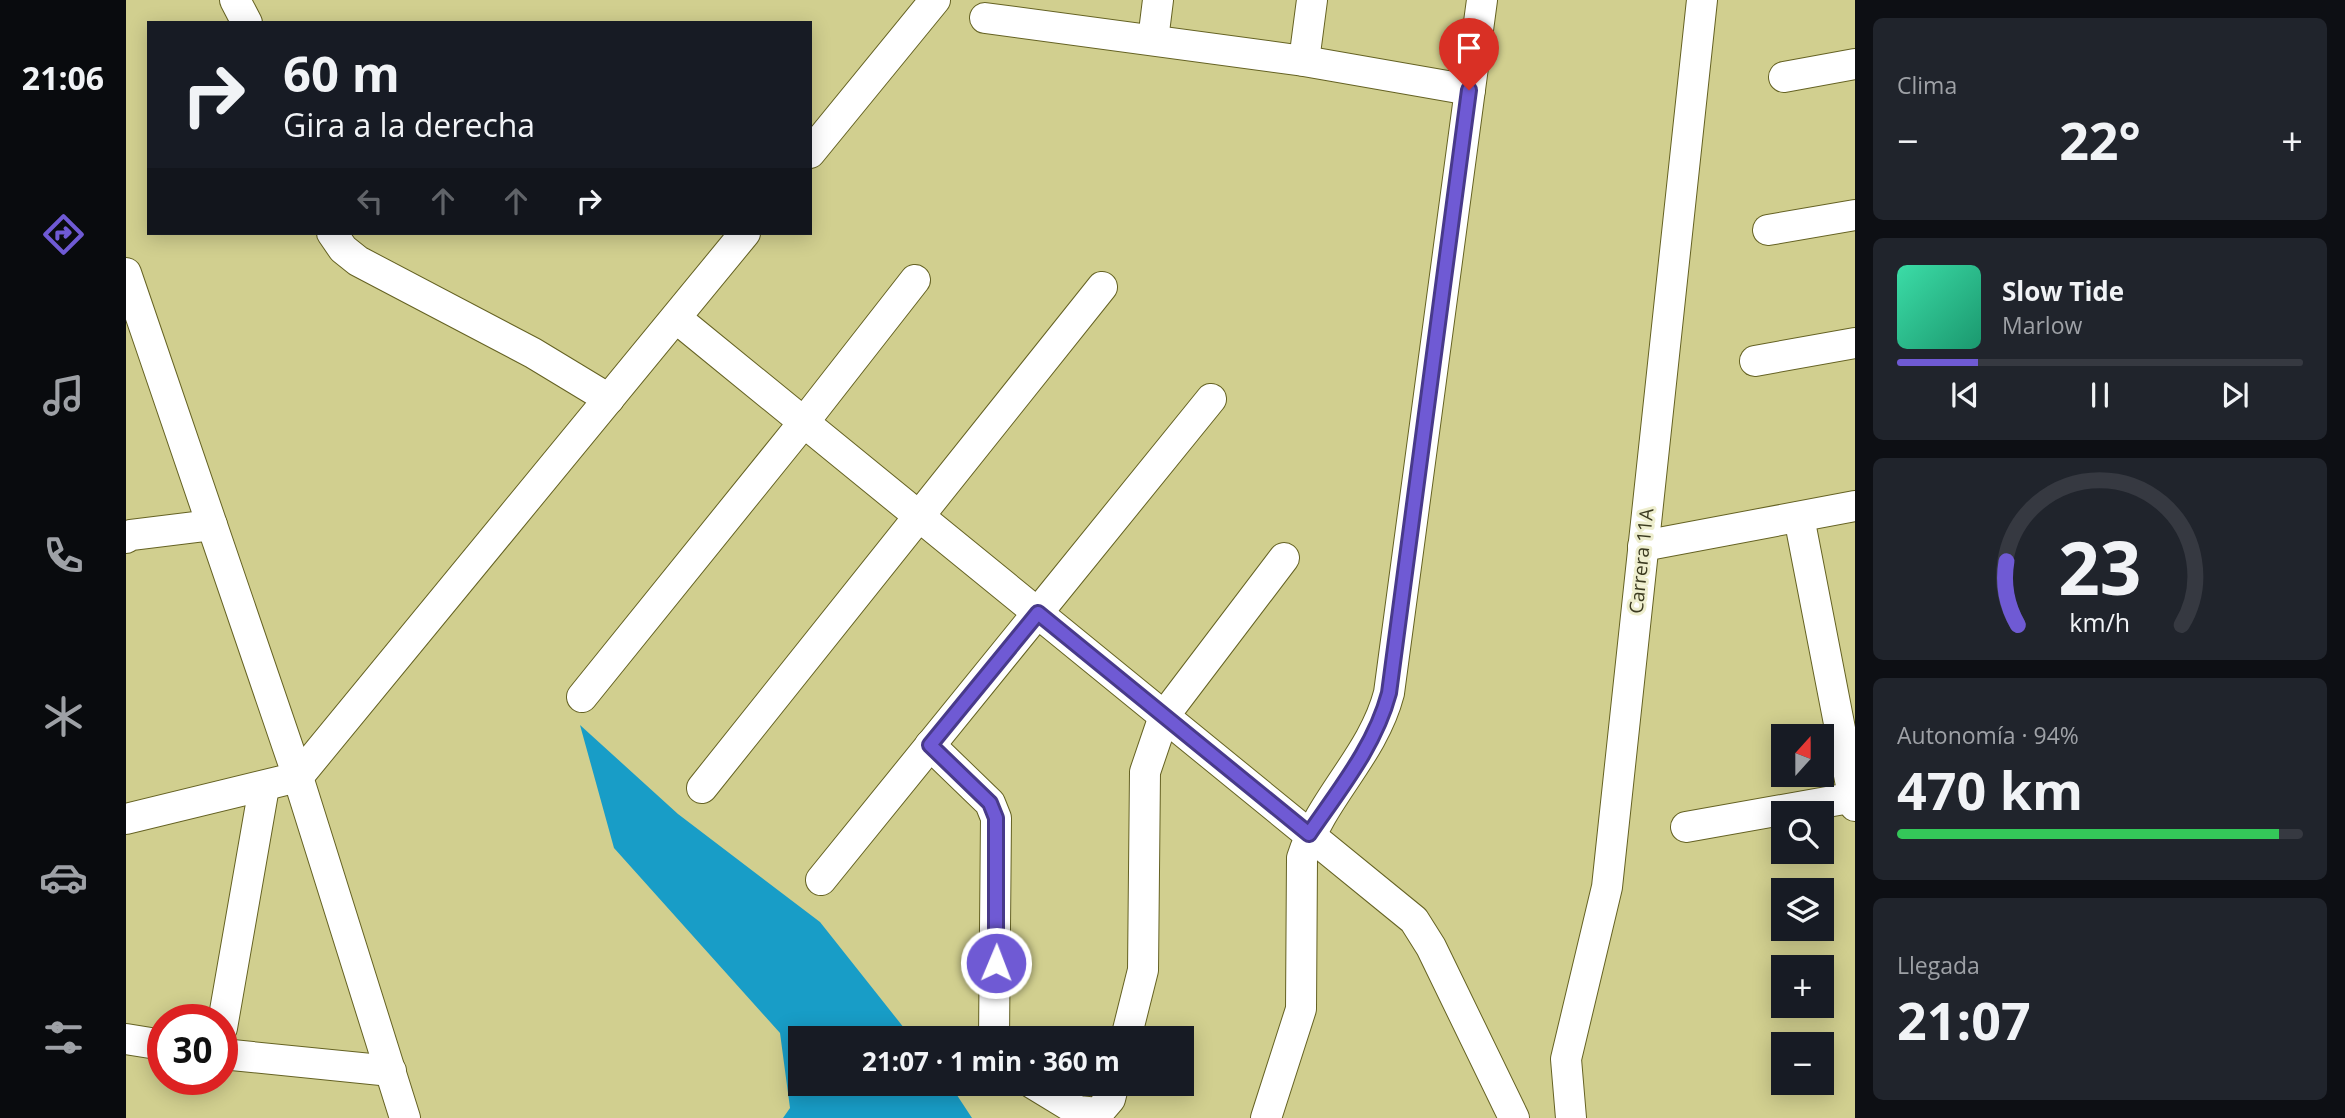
<!DOCTYPE html>
<html lang="es">
<head>
<meta charset="utf-8">
<style>
	body { margin:0; font-family:"Open Sans",sans-serif; background:#20242c; color:#f1f3f6; height:100vh; display:flex; flex-direction:column; font-size:26px; white-space:nowrap }
	* { box-sizing:border-box; margin:0 }
	p { font-size:23px; color:#9ea1a6 }
	.icon { flex:none; width:38px; height:38px; fill:none; stroke:currentColor; stroke-width:2; stroke-linecap:round; stroke-linejoin:round }
	.map { position:relative; flex:1; overflow:hidden }
	.sheet { display:flex; flex-direction:column; gap:18px; padding:18px; background:#0d0f14; width:490px }
	.sheet>* { flex:none }
	.hud { position:absolute; left:21px; top:21px; width:665px; height:214px; border-radius:0px; box-shadow:0 4px 18px #0003; background:#171b24; color:#f1f3f6; overflow:hidden }
	.needle { width:46px; rotate:21deg }
	.buttons { position:absolute; left:1645px; top:724px; display:grid; gap:14px }
	.buttons a { display:grid; place-items:center; width:63px; height:63px; border-radius:0px; background:#171b24; box-shadow:0 4px 18px #0003; font-size:35px }
	.speed { position:absolute; left:21px; top:1004px; display:flex; gap:14px; font-size:35px; font-weight:700; text-align:center }
	.speed>* { display:grid; place-content:center; width:91px; height:91px; border-radius:50%; background:#171b24; box-shadow:0 4px 18px #0003; line-height:1 }
	.speed .limit { border:10px solid #d22; background:#fff; color:#111 }
	.pin { position:absolute; display:grid; place-items:center; width:60px; height:60px; color:#fff; margin:-72px -30px; border-radius:50% 50% 50% 0; rotate:-45deg; box-shadow:0 0 7px #0007 }
	.pin .icon { rotate:45deg }
	.me { position:absolute; width:77px; margin:-38px; rotate:1deg; stroke-linejoin:round; filter:drop-shadow(0 0 5px #0008) }
	.turn { display:flex; align-items:center; gap:24px; height:147px; padding:0 21px; font-size:32px }
	.turn .icon { width:91px; height:91px; stroke-width:2.5 }
	.turn b { display:block; font-size:49px; line-height:60px }
	.lanes { display:flex; align-items:center; height:66px; padding:0 21px; background:#0003; justify-content:center; gap:35px; direction:ltr }
	.lanes .off { opacity:.35 }
	.big { font-size:52px; font-weight:700; line-height:1.1 }
	.sheet .tile { flex:1; display:flex; flex-direction:column; justify-content:center; gap:10px; min-width:0; padding:0 24px; border-radius:10px; background:#20242c }
	.sheet .dial { align-items:center; gap:0 }
	.dial svg { height:182px; overflow:visible; fill:none; stroke:#363941; stroke-width:7; stroke-linecap:round; text-anchor:middle }
	.dial text { fill:#f1f3f6; stroke:none }
	.song { display:flex; align-items:center; gap:21px }
	.cover { width:84px; height:84px; border-radius:10px; background:linear-gradient(135deg,hsl(160 70% 55%),hsl(160 70% 35%)) }
	.played { height:7px; border-radius:4px; background:linear-gradient(90deg,#6f5ad4 20%,#363941 20%) }
	.keys { display:flex; justify-content:space-around; direction:ltr }
	.heat { display:flex; justify-content:space-between; align-items:center; font-size:38px; direction:ltr }
	.charge { height:10px; border-radius:5px; background:linear-gradient(90deg,#34c759 94%,#363941 0) }
	.trip { position:absolute; left:662px; top:1026px; width:406px; height:70px; border-radius:0px; background:#171b24; box-shadow:0 4px 18px #0003; font-weight:700; line-height:70px; text-align:center }
	main { display:flex; flex:1; min-height:0 }
	.tab-bar { display:flex; flex-direction:column; width:126px; justify-content:space-around; align-items:center; background:#090b0e; color:#9ea1a6 }
	.tab-bar .icon { width:49px; height:49px }
	.tab-bar .on { color:#6f5ad4 }
	.tab-bar b { font-size:32px; color:#f1f3f6 }
	.map>svg:first-child { display:block }
</style>
</head>
<body>
<main>
<nav class="tab-bar">
<b>21:06</b>
<svg class="icon on" aria-label="directions" viewBox="0 0 24 24"><path d="M12 3l9 9-9 9-9-9zM9 14v-3h6M13 9l2 2-2 2"/></svg>
<svg class="icon" aria-label="music" viewBox="0 0 24 24"><path d="M9 18V5l10-2v13"/><circle cx="6" cy="18" r="3"/><circle cx="16" cy="16" r="3"/></svg>
<svg class="icon" aria-label="phone" viewBox="0 0 24 24"><path d="M5 4h4l2 5-3 2q2 4 5 5l2-3 5 2v4C11 20 4 13 5 4z"/></svg>
<svg class="icon" aria-label="climate" viewBox="0 0 24 24"><path d="M12 3v18M4 7l16 10M4 17L20 7"/></svg>
<svg class="icon" aria-label="car" viewBox="0 0 24 24"><path d="M5 17H2v-5l4-1 3-4h7l3 4 3 1v5h-3M9 17h6M6 11h13"/><circle cx="7" cy="17" r="2"/><circle cx="17" cy="17" r="2"/></svg>
<svg class="icon" aria-label="filters" viewBox="0 0 24 24"><path d="M4 7h16M4 17h16"/><circle cx="9" cy="7" r="2"/><circle cx="15" cy="17" r="2"/></svg>
</nav>
<div class="map">
<svg width="1729" height="1118" viewBox="0 0 1729 1118">
	<rect width="100%" height="100%" fill="#d1cf8f"/>
	<polygon fill="#189dc7" points="454,725 552,814 694,922 786,1038 674,1038 674,1083 823,1083 846,1118 657,1118 664,1108 654,1033 488,848"/>
	<g fill="none" stroke-linecap="round" stroke-linejoin="round">
		<defs>
			<g id="minor">
				<polyline points="109,0 121,23"/>
				<polyline points="859,18 1178,61 1344,90"/>
				<polyline points="1027,40 1032,0"/>
				<polyline points="1178,61 1186,0"/>
				<polyline points="1658,77 1729,64"/>
				<polyline points="684,153 809,0"/>
				<polyline points="1642,230 1729,215"/>
				<polyline points="206,233 217,249 232,261 407,353 483,399"/>
				<polyline points="0,273 172,777 279,1118"/>
				<polyline points="550,318 1288,920 1305,947 1388,1118"/>
				<polyline points="1629,361 1729,343"/>
				<polyline points="1673,517 1729,806"/>
				<polyline points="0,538 5,535 86,525"/>
				<polyline points="1517,546 1729,506"/>
				<polyline points="456,697 678,422 789,280"/>
				<polyline points="804,745 864,803 870,818 868,1038"/>
				<polyline points="576,788 976,287"/>
				<polyline points="0,819 172,777 619,233"/>
				<polyline points="1560,827 1729,797"/>
				<polyline points="695,880 1085,399"/>
				<polyline points="96,1028 138,787"/>
				<polyline points="1000,1038 1017,970 1019,772 1038,716 1158,558"/>
				<polyline points="0,1039 37,1045"/>
				<polyline points="96,1054 265,1071"/>
				<polyline points="906,1083 952,1111 972,1113 984,1099 988,1083"/>
				<path d="M1140,1118l35,-109 1,-151c19,-60 71,-103 87,-165l93,-693"/>
				<polyline points="1445,1118 1440,1059 1481,887 1576,0"/>
			</g>
		</defs>
		<use href="#minor" stroke="#656223" stroke-width="32"/>
		<use href="#minor" stroke="#fff" stroke-width="30"/>
	</g>
	<g fill="none" stroke-linecap="round" stroke-linejoin="round">
		<defs>
			<path id="route" d="M870,963v-145l-6,-15 -60,-58 108,-132 271,221c30,-44 66,-88 80,-141l80,-603"/>
		</defs>
		<use href="#route" stroke="#483a8a" stroke-width="18"/>
		<use href="#route" stroke="#6f5ad4" stroke-width="12"/>
	</g>
	<g text-anchor="middle" dominant-baseline="central" stroke-width="6" stroke-linejoin="round" paint-order="stroke">
		<g font-size="19" fill="#3b3a20" stroke="#eeeece">
			<text transform="translate(1515 561) rotate(-84)">Carrera 11A</text>
		</g>
	</g>
</svg>
<div class="buttons">
<a><svg class="needle" viewBox="-14 -14 28 28"><path d="M0-13l5 13h-10z" fill="#e53935"/><path d="M0 13l5-13h-10z" fill="#9ea1a6"/></svg></a>
<a><svg class="icon" aria-label="search" viewBox="0 0 24 24"><circle cx="10" cy="10" r="6"/><path d="M15 15l6 6"/></svg></a>
<a><svg class="icon" aria-label="layers" viewBox="0 0 24 24"><path d="M12 4l9 5-9 5-9-5zM3 14l9 5 9-5"/></svg></a>
<a>+</a>
<a>−</a>
</div>
<div class="speed"><div class="limit">30</div></div>
<div class="pin" style="left:1343px;top:90px;background:#d93025"><svg class="icon" aria-label="arrive" viewBox="0 0 24 24"><path d="M6 21V4h12l-3 4 3 4H6"/></svg></div>
<svg class="me" style="left:870px;top:963px" viewBox="-20 -20 40 40"><circle r="17" fill="#6f5ad4" stroke="#fff" stroke-width="3"/><path d="M0-11L8 9 0 5-8 9z" fill="#fff"/></svg>
<div class="trip">21:07 · 1 min · 360 m</div>
<div class="hud">
<div class="turn"><svg class="icon" aria-label="right" viewBox="0 0 24 24"><path d="M7 20v-9h11M14 6l5 5-5 5"/></svg><div><b>60 m</b>Gira a la derecha</div></div>
<div class="lanes"><svg class="icon off" aria-label="left" viewBox="0 0 24 24"><path d="M17 20v-9H6M10 6l-5 5 5 5"/></svg><svg class="icon off" aria-label="ahead" viewBox="0 0 24 24"><path d="M12 20V5M6 11l6-6 6 6"/></svg><svg class="icon off" aria-label="ahead" viewBox="0 0 24 24"><path d="M12 20V5M6 11l6-6 6 6"/></svg><svg class="icon" aria-label="right" viewBox="0 0 24 24"><path d="M7 20v-9h11M14 6l5 5-5 5"/></svg></div>
</div>
</div>
<section class="sheet">
<div class="tile"><p>Clima</p>
<div class="heat"><a>−</a><b class="big">22°</b><a>+</a></div>
</div>
<div class="tile">
<div class="song"><i class="cover"></i><div><b>Slow Tide</b><p>Marlow</p></div></div>
<div class="played"></div>
<div class="keys"><svg class="icon" aria-label="previous" viewBox="0 0 24 24"><path d="M18 5L8 12l10 7zM5 5v14"/></svg><svg class="icon" aria-label="pause" viewBox="0 0 24 24"><path d="M8 5v14M16 5v14"/></svg><svg class="icon" aria-label="next" viewBox="0 0 24 24"><path d="M6 5l10 7-10 7zM19 5v14"/></svg></div>
</div>
<div class="tile dial"><svg viewBox="0 0 100 80">
<path d="M14 69A42 42 0 1 1 86 69"/>
<path d="M14 69A42 42 0 0 1 9 41" stroke="#6f5ad4"/>
<text x="50" y="56" font-size="32" font-weight="700">23</text>
<text x="50" y="72" font-size="11">km/h</text>
</svg></div>
<div class="tile"><p>Autonomía · 94%</p><b class="big">470 km</b><div class="charge"></div></div>
<div class="tile"><p>Llegada</p><b class="big">21:07</b></div>
</section>
</main>
</body>
</html>
